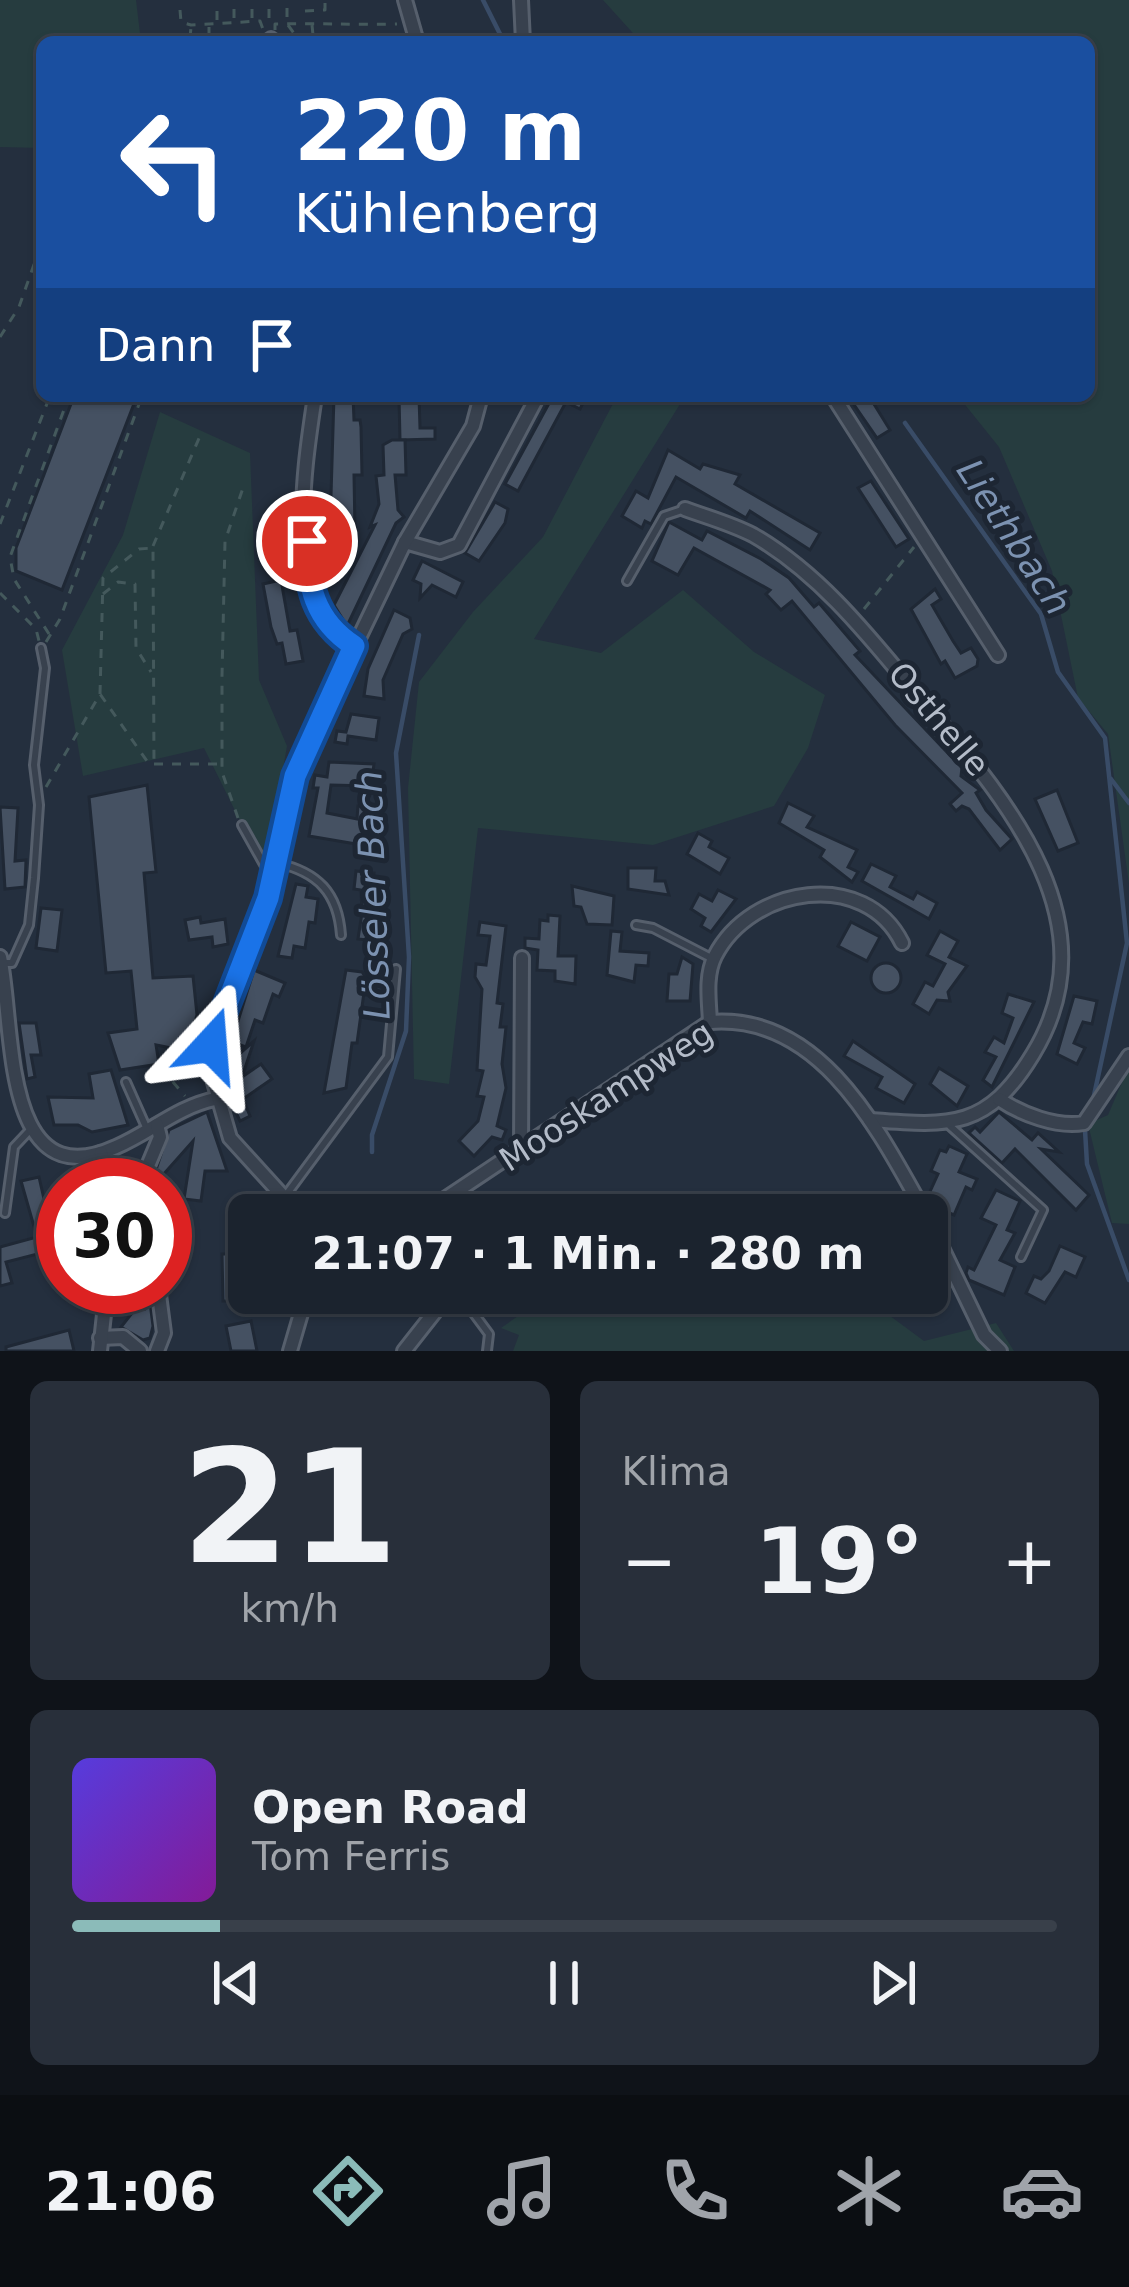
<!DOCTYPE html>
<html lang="de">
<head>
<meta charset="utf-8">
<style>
	body { margin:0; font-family:"DejaVu Sans",sans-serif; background:#282f3a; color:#f1f3f6; height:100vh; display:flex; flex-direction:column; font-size:45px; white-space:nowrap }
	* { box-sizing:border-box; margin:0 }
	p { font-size:39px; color:#a0a4aa }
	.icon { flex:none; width:66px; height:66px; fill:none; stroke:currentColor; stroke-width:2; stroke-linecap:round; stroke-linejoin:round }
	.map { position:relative; height:1351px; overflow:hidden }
	.drawer { display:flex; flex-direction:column; gap:30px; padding:30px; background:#0f1319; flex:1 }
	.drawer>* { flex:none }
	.top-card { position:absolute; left:36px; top:36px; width:1059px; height:366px; border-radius:18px; box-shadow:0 3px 9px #0004,0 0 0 3px #39404a; background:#1a4fa0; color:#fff; overflow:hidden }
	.speed { position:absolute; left:36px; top:1158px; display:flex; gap:24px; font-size:60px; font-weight:700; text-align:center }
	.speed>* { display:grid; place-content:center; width:156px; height:156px; border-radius:50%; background:#1b232e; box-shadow:0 3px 9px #0004,0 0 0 3px #39404a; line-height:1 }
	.speed .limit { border:18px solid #d22; background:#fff; color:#111 }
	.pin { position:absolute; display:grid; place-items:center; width:102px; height:102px; color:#fff; margin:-51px; border:6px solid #fff; border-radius:50%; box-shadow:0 3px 12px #0007 }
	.me { position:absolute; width:132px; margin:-66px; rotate:19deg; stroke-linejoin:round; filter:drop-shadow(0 0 9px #0008) }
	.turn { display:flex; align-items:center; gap:42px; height:252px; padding:0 60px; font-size:54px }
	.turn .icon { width:156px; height:156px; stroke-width:2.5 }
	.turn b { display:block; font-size:84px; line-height:102px }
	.then { display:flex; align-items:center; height:114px; padding:0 60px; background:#0003; gap:24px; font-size:45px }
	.big { font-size:90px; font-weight:700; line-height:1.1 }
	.drawer .widget { flex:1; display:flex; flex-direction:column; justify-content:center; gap:18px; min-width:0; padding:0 42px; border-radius:18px; background:#282f3a }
	.drawer .dial { align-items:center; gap:0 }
	.dial b { font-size:156px; line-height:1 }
	.song { display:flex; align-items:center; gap:36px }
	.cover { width:144px; height:144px; border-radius:18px; background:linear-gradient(135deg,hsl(250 70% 55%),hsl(290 70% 35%)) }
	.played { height:12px; border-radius:6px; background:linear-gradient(90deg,#8bbbb9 15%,#39404a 15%) }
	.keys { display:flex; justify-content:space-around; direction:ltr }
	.heat { display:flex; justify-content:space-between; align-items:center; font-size:66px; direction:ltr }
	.drawer .tiles { flex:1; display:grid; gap:30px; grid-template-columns:1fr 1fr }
	.widget:last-child { grid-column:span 2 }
	.trip { position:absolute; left:228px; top:1194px; width:720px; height:120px; border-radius:18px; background:#1b232e; box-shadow:0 3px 9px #0004,0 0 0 3px #39404a; font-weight:700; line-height:120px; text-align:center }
	.dock { display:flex; height:192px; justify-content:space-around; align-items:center; background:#0b0e12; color:#a0a4aa }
	.dock .icon { width:84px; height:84px }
	.dock .selected { color:#8bbbb9 }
	.dock b { font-size:54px; color:#f1f3f6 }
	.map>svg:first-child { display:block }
</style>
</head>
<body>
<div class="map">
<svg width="1129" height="1351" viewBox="0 0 1129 1351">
	<rect width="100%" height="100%" fill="#242f3e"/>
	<g fill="#263c3f">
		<polygon points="0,0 136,0 141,42 42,42 42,148 0,147"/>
		<polygon points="603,0 1129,0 1129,884 1108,734 1078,698 1052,571 999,447 958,396 1089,396 1089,42 641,42"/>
		<polygon points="617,396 685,396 534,639 601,653 683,590 754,652 825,695 808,748 774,806 653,845 478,828 449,1084 414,1079 408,788 419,682 473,612 543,537"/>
		<polygon points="160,412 250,453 259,680 287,746 265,871 204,748 83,776 62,650 123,535"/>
		<polygon points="1129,1066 1129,1224 1112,1223 1088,1124 1108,1115"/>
		<polygon points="551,1293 859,1293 924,1341 996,1323 1014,1351 513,1351 519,1335 501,1328"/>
	</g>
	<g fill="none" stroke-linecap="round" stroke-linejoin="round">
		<g stroke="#394c67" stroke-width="4.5">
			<polyline points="483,0 504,42"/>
			<polyline points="905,423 1041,614 1058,672 1105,738 1127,943 1093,1100"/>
			<polyline points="1111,779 1129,803"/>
			<polyline points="1085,1130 1087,1164 1129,1280"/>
			<polyline points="372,1152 372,1135 406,1031 409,957 396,753 419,635"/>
		</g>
	</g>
	<g fill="#455162" stroke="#1f2835" stroke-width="3">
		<polygon points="74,396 137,396 62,590 16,571 16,548"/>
		<polygon points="334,396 353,396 354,420 360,420 361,427 362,475 354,475 355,532 346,534 347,561 329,562"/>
		<polygon points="399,396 419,396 420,428 435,428 435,439 400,440"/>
		<polygon points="553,396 584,401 580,409 566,402 518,491 505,484"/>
		<polygon points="848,396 869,396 890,430 877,438"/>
		<polygon points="392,440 405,440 406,475 395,475 398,510 404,517 396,523 347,626 334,605 375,525 370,527 379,504 376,476 384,475 383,445"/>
		<polygon points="668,450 700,469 703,464 740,475 735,484 820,533 810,550 750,511 746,518 676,477 651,524 645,521 642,528 622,516 636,491 648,498"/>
		<polygon points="871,481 909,539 896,547 858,488"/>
		<polygon points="495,502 508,509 505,523 479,561 465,553"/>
		<polygon points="669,522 702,540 707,531 761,559 789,578 814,607 819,603 860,651 855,655 962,768 961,776 980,790 976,793 986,810 1012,839 1000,850 969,809 962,806 956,811 950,804 962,793 895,725 792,601 781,610 766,594 770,590 694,548 678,575 652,561"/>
		<polygon points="422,561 463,582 456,597 432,585 420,598 421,584 413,580"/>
		<polygon points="281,580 290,631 297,630 303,661 286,664 282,643 277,644 271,627 263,584"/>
		<polygon points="935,589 941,599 932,605 953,641 961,653 971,648 978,659 977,666 955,678 945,661 941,664 911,609"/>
		<polygon points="394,610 410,618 412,629 403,634 383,680 384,699 364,696 368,669"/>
		<polygon points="351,714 379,718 376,740 348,736 347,744 335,742 337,731 346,732"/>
		<polygon points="329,762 374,764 371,786 331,785 327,813 357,819 358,806 372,807 362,845 309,836 318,788 313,788 315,775 327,777"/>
		<polygon points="147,785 156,872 144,873 153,978 193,976 197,1015 186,1051 156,1045 159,1064 120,1070 108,1033 137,1029 131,971 106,973 89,797"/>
		<polygon points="1057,790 1078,843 1058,851 1035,799"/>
		<polygon points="788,803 814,816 807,827 857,850 848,867 858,872 852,882 820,857 824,850 779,823"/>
		<polygon points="0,807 18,808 15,861 26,860 25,887 5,889"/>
		<polygon points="698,833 712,841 709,847 729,858 720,874 687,854"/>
		<polygon points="871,864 896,876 890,887 913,899 917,892 937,903 929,919 862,881"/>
		<polygon points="628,868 656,868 655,881 665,881 669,895 628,889"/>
		<polygon points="356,871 374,873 369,913 380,915 377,941 358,939 362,913 361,890 354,889"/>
		<polygon points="296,884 308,886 306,897 318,899 315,923 309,922 305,948 294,946 292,958 278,956"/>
		<polygon points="572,886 614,896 612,925 587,924 581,907 574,906"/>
		<polygon points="718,890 736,899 711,932 701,926 705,918 691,909 699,894 712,901"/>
		<polygon points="41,908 62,910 57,951 36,948"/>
		<polygon points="548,915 560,916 558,956 576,956 575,984 555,981 555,971 537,970 538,950 525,948 525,938 539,939 540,920 548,921"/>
		<polygon points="200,917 201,923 225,919 228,944 213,947 212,937 189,940 185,920"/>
		<polygon points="480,922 506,926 497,1003 503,1004 500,1027 506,1027 502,1064 506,1088 497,1126 506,1130 502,1140 492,1137 474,1156 459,1141 478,1121 484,1097 477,1096 483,1071 477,1070 482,989 475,977 476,964 486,965 490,936 478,935"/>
		<polygon points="851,922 880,937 867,961 838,946"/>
		<polygon points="611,931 622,932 620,951 649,953 648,966 636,965 634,982 607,975"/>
		<polygon points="940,931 958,941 949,957 967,966 948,992 950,1001 937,1000 929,1014 913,1004 925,982 933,986 945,964 927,955"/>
		<polygon points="682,957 693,964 690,1001 667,1001 669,974 677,974"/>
		<circle cx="886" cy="978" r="15"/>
		<polygon points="254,970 285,983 279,997 273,994 263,1023 255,1020 246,1047 226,1040 233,1019 238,1021"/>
		<polygon points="346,970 362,972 366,978 357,1043 352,1043 346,1088 324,1093"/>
		<polygon points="1008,994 1034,1002 992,1087 983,1080 996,1057 985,1052 994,1037 1004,1043 1013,1018 1002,1013"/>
		<polygon points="1074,996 1097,1001 1092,1024 1083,1022 1074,1043 1085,1048 1077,1064 1057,1054"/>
		<polygon points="19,1023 36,1023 41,1055 31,1055 35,1077 27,1079"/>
		<polygon points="254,1041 242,1077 261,1064 272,1079 243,1099 250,1116 240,1121 231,1102 242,1098 222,1069"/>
		<polygon points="853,1041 915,1084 904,1103 876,1088 882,1077 844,1056"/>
		<polygon points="939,1068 968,1086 957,1106 930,1084"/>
		<polygon points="111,1070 128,1125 92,1132 78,1125 54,1125 48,1097 93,1098 89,1074"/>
		<polygon points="207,1112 227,1171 205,1171 201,1201 184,1199 193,1141 163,1175 162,1185 151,1185 169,1130"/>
		<polygon points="999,1112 1032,1140 1038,1133 1059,1152 1041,1149 1089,1195 1076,1210 1015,1149 1002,1163 969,1133 975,1127 980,1132"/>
		<polygon points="949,1146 967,1154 959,1172 977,1179 972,1190 966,1187 954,1215 933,1206 928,1196 938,1174 931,1171 940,1150 946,1152"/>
		<polygon points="39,1177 58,1261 43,1264 41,1253 6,1262 12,1283 0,1286 0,1247 37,1237 21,1181"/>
		<polygon points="996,1190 1020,1201 1007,1230 1015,1233 1000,1260 1015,1267 1004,1295 969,1280 966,1273 968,1267 974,1270 996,1225 981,1218"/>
		<polygon points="1060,1246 1085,1257 1076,1277 1065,1272 1045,1303 1026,1293 1034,1276 1041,1279 1049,1271"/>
		<polygon points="222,1254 249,1254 249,1297 242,1301 223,1301"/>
		<polygon points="141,1287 148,1287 153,1326 150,1338 143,1340 121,1327 136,1308 144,1309"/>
		<polygon points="251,1321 257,1351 231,1351 226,1326"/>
		<polygon points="69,1330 74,1351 6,1351 6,1347"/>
	</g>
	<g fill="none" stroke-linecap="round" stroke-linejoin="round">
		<defs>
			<g id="service">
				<polyline points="627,581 664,516 685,509"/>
				<polyline points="242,825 270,875"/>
				<path d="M277,863c41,9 61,30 64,72"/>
				<polyline points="636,925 653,928 713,959"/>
				<polyline points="2,963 12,963 29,925 34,878 39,805 34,765 45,668 41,648"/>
				<polyline points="126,1082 146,1127"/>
				<polyline points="950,1126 1043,1210 1021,1257"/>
				<polyline points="286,1195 388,1057 396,969"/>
				<polyline points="5,1213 14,1147 30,1130"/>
				<polyline points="441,1304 472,1311 489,1334 487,1351"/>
			</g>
			<g id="minor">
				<polyline points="405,0 417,42"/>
				<polyline points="521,0 523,42"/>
				<polyline points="271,39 271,42"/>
				<path d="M315,396c-11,73 -33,205 39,250"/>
				<polyline points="833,396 998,655"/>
				<path d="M685,509c22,8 47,15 68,26 66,38 115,100 163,158 83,99 200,225 117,361 -46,76 -83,72 -163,66"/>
				<polyline points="405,542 440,552 459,545 538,396"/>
				<path d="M0,957c15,68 0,243 116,190 35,-15 61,-40 99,-48"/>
				<path d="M710,1022c-1,-22 -5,-46 5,-66 36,-70 150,-88 187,-13"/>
				<path d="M999,1099c22,15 58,29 85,24l45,-67"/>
				<polyline points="521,1150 522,958"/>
				<polyline points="101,1153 103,1185"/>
				<polyline points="140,1185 160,1137 157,1125"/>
				<polyline points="300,1215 230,1138 209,1065 217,1023 268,898 295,776 308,744 405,542 473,426 481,396"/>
				<path d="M421,1215l289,-193c111,-9 169,109 216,193"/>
				<polyline points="927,1217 984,1335 1000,1351"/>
				<polyline points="100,1338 123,1337 140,1351"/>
				<polyline points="100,1351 107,1287"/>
				<polyline points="157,1351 164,1333 158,1287"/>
				<polyline points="290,1351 307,1293"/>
				<polyline points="404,1351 441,1304"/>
			</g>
		</defs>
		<use href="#service" stroke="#565f6c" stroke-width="12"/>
		<use href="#minor" stroke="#565f6c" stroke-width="18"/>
		<g stroke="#44595c" stroke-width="3" stroke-dasharray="9 9" stroke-linecap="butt">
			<polyline points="287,8 287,18"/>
			<polyline points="234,9 234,20"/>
			<polyline points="252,9 252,19"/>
			<polyline points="269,9 269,21 275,22"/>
			<polyline points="180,10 181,22 191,25 260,21 264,32"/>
			<polyline points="305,11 325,10 325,0"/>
			<polyline points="217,20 217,10"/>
			<polyline points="288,25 296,36"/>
			<polyline points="312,25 313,35"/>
			<polyline points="209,27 209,37"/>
			<path d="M275,30v-6c47,-1 75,1 122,0"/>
			<polyline points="190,38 191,27"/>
			<polyline points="0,337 19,307 42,242"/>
			<polyline points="0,524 50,396"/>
			<polyline points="153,546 200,436"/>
			<polyline points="0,593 36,629 39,641"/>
			<polyline points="103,594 118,582 135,584 136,648 151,672"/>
			<polyline points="864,609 914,547"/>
			<polyline points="49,634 14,579 10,557 69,396"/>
			<polyline points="46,642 60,619 142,396"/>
			<polyline points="100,694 103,578 139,549 153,548 154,765"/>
			<polyline points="46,787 100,694 149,764 222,764"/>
			<polyline points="238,818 222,772 222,676 225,541 243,488"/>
			<polyline points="161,1068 185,1096"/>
		</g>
		<use href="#service" stroke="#38414e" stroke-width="6"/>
		<use href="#minor" stroke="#38414e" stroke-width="12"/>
	</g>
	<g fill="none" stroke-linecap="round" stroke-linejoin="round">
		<defs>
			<path id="route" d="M211,1045l57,-147 27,-122 59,-130c-40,-26 -47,-61 -47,-105"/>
		</defs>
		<use href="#route" stroke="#114b97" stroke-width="30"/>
		<use href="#route" stroke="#1a73e8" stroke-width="21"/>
	</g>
	<g text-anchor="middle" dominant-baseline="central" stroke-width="10" stroke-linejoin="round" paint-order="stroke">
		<g font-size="33" fill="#b4bcc9" stroke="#1d2633">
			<text transform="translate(939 719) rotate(50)">Osthelle</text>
			<text transform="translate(606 1096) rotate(-33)">Mooskampweg</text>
		</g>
		<g font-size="36" font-style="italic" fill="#7c92b1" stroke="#1d2633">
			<text transform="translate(1014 537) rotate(57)">Liethbach</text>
			<text transform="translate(373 895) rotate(-92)">Lösseler Bach</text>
		</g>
	</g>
</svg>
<div class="speed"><div class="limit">30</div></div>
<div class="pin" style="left:307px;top:541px;background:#d93025"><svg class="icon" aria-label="arrive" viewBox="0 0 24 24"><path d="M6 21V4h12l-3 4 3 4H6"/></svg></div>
<svg class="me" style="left:211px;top:1045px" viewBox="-20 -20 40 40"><path d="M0-17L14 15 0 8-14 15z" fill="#1a73e8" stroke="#fff" stroke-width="4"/></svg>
<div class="trip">21:07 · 1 Min. · 280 m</div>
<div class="top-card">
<div class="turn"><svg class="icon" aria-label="left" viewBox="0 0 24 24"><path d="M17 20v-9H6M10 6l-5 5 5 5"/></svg><div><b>220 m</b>Kühlenberg</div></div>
<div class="then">Dann<svg class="icon" aria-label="arrive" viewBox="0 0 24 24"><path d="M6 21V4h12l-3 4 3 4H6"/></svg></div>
</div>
</div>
<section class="drawer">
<div class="tiles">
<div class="widget dial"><b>21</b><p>km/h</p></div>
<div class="widget"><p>Klima</p>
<div class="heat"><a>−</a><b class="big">19°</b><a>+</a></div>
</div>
<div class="widget">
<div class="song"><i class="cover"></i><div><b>Open Road</b><p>Tom Ferris</p></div></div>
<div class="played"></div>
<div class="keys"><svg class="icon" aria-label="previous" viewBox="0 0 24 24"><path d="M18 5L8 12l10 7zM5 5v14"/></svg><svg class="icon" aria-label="pause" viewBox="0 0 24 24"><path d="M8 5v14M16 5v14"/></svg><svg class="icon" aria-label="next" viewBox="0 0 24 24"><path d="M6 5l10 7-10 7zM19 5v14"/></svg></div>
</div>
</div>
</section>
<nav class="dock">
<b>21:06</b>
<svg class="icon selected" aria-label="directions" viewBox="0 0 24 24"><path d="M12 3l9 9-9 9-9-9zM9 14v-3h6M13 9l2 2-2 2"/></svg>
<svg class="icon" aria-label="music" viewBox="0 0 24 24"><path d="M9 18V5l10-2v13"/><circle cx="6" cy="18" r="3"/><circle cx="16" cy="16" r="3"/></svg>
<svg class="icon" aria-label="phone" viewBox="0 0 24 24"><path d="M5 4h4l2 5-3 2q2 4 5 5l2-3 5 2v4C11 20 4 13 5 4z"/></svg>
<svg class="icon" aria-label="climate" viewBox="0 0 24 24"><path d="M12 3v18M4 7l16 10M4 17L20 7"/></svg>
<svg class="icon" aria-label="car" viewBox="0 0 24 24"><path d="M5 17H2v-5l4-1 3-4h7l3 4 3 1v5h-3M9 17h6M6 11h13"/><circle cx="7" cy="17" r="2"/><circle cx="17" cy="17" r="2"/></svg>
</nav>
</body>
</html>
